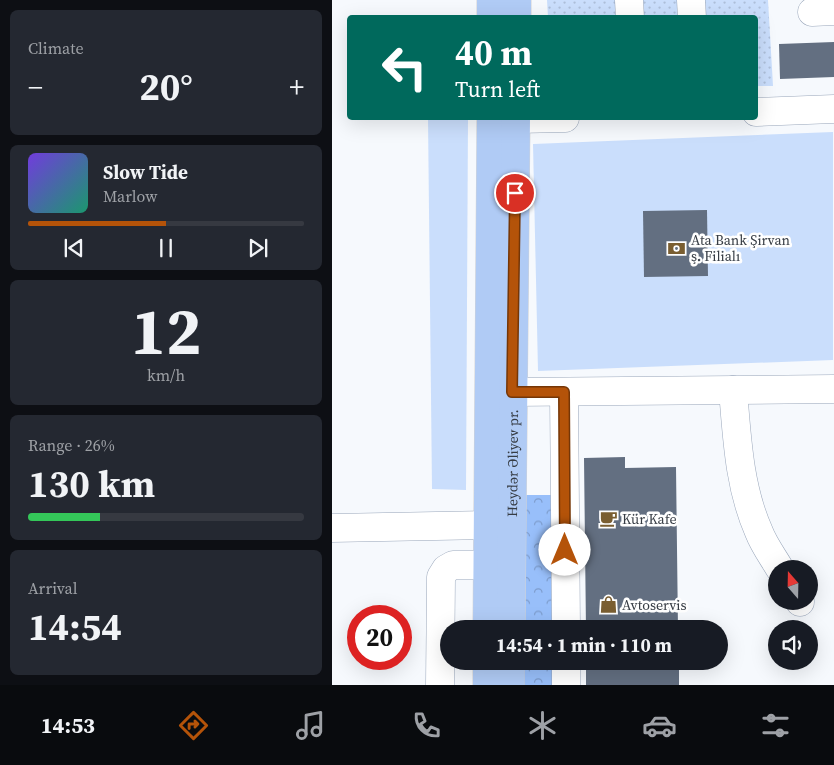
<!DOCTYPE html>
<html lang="en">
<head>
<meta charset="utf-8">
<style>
	body { margin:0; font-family:"Source Serif 4",serif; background:#242831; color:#f1f3f6; height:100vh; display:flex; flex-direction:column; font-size:19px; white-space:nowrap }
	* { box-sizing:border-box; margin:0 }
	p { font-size:16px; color:#9ea1a6 }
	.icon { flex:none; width:28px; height:28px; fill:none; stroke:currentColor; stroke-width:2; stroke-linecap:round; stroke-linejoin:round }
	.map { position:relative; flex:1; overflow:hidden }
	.drawer { display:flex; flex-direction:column; gap:10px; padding:10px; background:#0d0f14; width:332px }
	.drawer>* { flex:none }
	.banner { position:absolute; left:15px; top:15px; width:411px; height:105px; border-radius:5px; box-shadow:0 5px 20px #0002; background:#00695c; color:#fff; overflow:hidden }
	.needle { width:32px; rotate:340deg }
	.tools { position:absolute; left:436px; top:560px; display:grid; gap:10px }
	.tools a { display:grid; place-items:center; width:50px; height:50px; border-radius:50%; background:#171b24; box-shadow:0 5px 20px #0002; font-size:25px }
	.speed { position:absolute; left:15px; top:605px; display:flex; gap:10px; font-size:25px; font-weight:700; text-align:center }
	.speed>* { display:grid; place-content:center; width:65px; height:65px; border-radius:50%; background:#171b24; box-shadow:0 5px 20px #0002; line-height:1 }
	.speed .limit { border:8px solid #d22; background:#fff; color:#111 }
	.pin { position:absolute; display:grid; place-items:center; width:42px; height:42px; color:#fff; margin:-21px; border:2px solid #fff; border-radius:50%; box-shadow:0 1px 5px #0007 }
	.me { position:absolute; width:55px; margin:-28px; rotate:0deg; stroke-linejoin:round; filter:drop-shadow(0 0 4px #0008) }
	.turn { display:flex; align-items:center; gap:18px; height:105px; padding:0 25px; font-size:22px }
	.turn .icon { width:65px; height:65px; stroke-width:2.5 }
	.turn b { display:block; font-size:35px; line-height:42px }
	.big { font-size:38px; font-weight:700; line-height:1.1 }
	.drawer .tile { flex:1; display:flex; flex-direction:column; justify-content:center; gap:8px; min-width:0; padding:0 18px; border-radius:8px; background:#242831 }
	.drawer .dial { align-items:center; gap:0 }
	.dial b { font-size:65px; line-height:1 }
	.song { display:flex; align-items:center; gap:15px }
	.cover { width:60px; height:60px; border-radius:8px; background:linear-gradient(135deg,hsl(260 70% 55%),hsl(160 70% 35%)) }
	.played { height:5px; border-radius:2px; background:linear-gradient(90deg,#b45309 50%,#363941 50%) }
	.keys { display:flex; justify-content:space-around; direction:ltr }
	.heat { display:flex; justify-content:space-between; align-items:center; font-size:28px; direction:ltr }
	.charge { height:8px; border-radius:4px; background:linear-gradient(90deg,#34c759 26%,#363941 0) }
	.trip { position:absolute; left:108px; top:620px; width:288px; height:50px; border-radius:25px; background:#171b24; box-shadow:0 5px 20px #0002; font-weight:700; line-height:50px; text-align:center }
	.tab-bar { display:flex; height:80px; justify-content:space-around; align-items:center; background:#090b0e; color:#9ea1a6 }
	.tab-bar .icon { width:35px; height:35px }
	.tab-bar .current { color:#b45309 }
	.tab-bar b { font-size:22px; color:#f1f3f6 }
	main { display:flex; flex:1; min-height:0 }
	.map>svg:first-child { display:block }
</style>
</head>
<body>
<main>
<section class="drawer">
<div class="tile"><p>Climate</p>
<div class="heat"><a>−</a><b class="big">20°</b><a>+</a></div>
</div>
<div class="tile">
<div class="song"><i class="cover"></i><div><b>Slow Tide</b><p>Marlow</p></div></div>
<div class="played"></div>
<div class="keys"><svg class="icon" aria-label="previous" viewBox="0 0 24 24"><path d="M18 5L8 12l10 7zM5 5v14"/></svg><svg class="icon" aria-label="pause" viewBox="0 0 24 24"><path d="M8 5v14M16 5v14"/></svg><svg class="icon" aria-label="next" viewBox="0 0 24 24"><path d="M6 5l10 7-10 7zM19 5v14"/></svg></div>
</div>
<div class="tile dial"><b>12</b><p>km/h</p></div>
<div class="tile"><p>Range · 26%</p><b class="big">130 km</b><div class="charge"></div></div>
<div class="tile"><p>Arrival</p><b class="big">14:54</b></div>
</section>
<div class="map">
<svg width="502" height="685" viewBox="0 0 502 685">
	<defs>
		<pattern id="grass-dots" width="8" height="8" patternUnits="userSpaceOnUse" patternTransform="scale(1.25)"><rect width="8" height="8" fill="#cadefc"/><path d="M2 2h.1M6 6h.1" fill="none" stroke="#aebfd9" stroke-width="1.8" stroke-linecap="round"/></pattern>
		<pattern id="forest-crowns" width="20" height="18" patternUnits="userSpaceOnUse" patternTransform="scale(1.25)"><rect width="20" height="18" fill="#98bffa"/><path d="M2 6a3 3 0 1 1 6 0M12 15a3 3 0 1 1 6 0" fill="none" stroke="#7d9ccc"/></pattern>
	</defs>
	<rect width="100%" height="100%" fill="#f6f9fd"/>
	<polygon fill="url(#grass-dots)" points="215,0 436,0 441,86 424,86 424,18 216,17"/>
	<g fill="url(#forest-crowns)">
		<rect x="192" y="495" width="29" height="134"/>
		<rect x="192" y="661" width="29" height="24"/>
	</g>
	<g fill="#cadefc">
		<polygon points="96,118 136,118 134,490 100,489"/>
		<polygon points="501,132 501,360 206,371 201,144"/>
	</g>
	<g fill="#636f81">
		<polygon points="502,42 502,77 448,79 447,44"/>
		<polygon points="375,210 376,276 312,277 311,211"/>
		<polygon points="293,457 293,468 344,467 346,629 254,629 252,458"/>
		<rect x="254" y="661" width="93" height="24"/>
	</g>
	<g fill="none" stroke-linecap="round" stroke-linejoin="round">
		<defs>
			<g id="minor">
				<polyline points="297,0 298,18"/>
				<polyline points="359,0 360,18"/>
				<polyline points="480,12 502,11"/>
				<polyline points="424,112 502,109"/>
				<polyline points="184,119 233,118"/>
				<path d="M401,390c4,48 6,97 26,142 5,13 14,25 21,37"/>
				<polyline points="180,392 502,389"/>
				<polyline points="232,392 234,629"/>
				<polyline points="0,528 156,525"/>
				<polyline points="468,601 468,602"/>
				<polyline points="234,661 234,685"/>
				<polyline points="108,685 109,577 114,569 121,565 156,565"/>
			</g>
			<g id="major">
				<polyline points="159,18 159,0"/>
				<polyline points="185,18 185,0"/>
				<polyline points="155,629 159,118"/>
				<path id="s1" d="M179,629l5,-511"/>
				<polyline points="155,685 155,661"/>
				<polyline points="178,685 178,661"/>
			</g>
		</defs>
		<use href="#minor" stroke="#9aa7bb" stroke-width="29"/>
		<use href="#major" stroke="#d3d4d6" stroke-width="29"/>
		<use href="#minor" stroke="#fff" stroke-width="28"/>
		<use href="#major" stroke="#b0cbf5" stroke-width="28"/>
	</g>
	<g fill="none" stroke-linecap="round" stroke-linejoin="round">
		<defs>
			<polyline id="route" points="183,193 180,392 232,392 233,550"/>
		</defs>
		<use href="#route" stroke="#753606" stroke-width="12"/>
		<use href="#route" stroke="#b45309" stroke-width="9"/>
	</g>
	<defs>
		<symbol id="bank-bare" viewBox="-9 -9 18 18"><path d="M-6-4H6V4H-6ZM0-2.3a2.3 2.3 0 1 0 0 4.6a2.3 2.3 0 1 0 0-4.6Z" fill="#7a5e31" stroke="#fff" stroke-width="2.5" paint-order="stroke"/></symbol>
		<symbol id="cafe-bare" viewBox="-9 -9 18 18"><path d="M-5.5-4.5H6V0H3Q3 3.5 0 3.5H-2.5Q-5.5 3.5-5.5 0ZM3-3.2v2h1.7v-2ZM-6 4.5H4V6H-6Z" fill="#7a5e31" stroke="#fff" stroke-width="2.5" paint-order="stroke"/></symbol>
		<symbol id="shop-bare" viewBox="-9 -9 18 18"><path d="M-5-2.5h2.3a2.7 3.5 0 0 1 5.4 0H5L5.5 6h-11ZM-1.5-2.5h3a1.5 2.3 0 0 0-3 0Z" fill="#7a5e31" stroke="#fff" stroke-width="2.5" paint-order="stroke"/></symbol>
	</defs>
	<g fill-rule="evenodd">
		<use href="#bank-bare" x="332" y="236" width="25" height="25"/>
		<use href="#cafe-bare" x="264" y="506" width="25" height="25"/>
		<use href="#shop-bare" x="264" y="592" width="25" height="25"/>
	</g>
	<g text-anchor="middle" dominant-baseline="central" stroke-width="5" stroke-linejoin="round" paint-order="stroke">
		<g font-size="14" fill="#363c44" stroke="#fff" text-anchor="start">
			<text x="359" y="240">Ata Bank Şirvan<tspan x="359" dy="16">ş. Filialı</tspan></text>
			<text x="290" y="519">Kür Kafe</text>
			<text x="290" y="605">Avtoservis</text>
		</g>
		<g font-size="14" fill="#363c44" stroke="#fff">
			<text stroke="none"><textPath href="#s1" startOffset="166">Heydər Əliyev pr.</textPath></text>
		</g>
	</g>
</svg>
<div class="tools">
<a><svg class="needle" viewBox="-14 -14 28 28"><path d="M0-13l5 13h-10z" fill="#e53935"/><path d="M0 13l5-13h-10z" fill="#9ea1a6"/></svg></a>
<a><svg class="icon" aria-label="sound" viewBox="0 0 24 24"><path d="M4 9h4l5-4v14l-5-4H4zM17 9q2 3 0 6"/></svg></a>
</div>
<div class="speed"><div class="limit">20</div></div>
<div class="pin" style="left:183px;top:193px;background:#d93025"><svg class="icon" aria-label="arrive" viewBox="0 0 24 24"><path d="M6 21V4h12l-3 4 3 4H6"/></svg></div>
<svg class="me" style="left:233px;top:550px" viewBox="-20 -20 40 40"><circle r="19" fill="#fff"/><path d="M0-13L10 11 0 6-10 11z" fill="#b45309"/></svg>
<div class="trip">14:54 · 1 min · 110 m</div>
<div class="banner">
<div class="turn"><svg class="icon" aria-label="left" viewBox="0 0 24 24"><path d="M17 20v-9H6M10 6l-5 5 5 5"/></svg><div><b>40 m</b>Turn left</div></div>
</div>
</div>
</main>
<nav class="tab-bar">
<b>14:53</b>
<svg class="icon current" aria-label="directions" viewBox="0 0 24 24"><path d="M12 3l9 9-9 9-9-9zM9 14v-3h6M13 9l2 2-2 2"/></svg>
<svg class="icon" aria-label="music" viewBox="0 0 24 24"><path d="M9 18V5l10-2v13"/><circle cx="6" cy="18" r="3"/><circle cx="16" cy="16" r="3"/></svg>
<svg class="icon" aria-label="phone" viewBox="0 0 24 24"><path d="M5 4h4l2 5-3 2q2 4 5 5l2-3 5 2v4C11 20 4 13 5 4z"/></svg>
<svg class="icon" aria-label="climate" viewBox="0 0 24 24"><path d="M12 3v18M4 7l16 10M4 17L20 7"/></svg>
<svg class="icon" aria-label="car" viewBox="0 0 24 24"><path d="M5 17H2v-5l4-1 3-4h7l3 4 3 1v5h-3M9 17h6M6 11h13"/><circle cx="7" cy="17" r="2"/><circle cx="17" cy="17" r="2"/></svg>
<svg class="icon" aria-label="filters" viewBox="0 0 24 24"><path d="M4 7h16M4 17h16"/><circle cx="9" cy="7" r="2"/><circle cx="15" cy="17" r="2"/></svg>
</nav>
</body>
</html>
